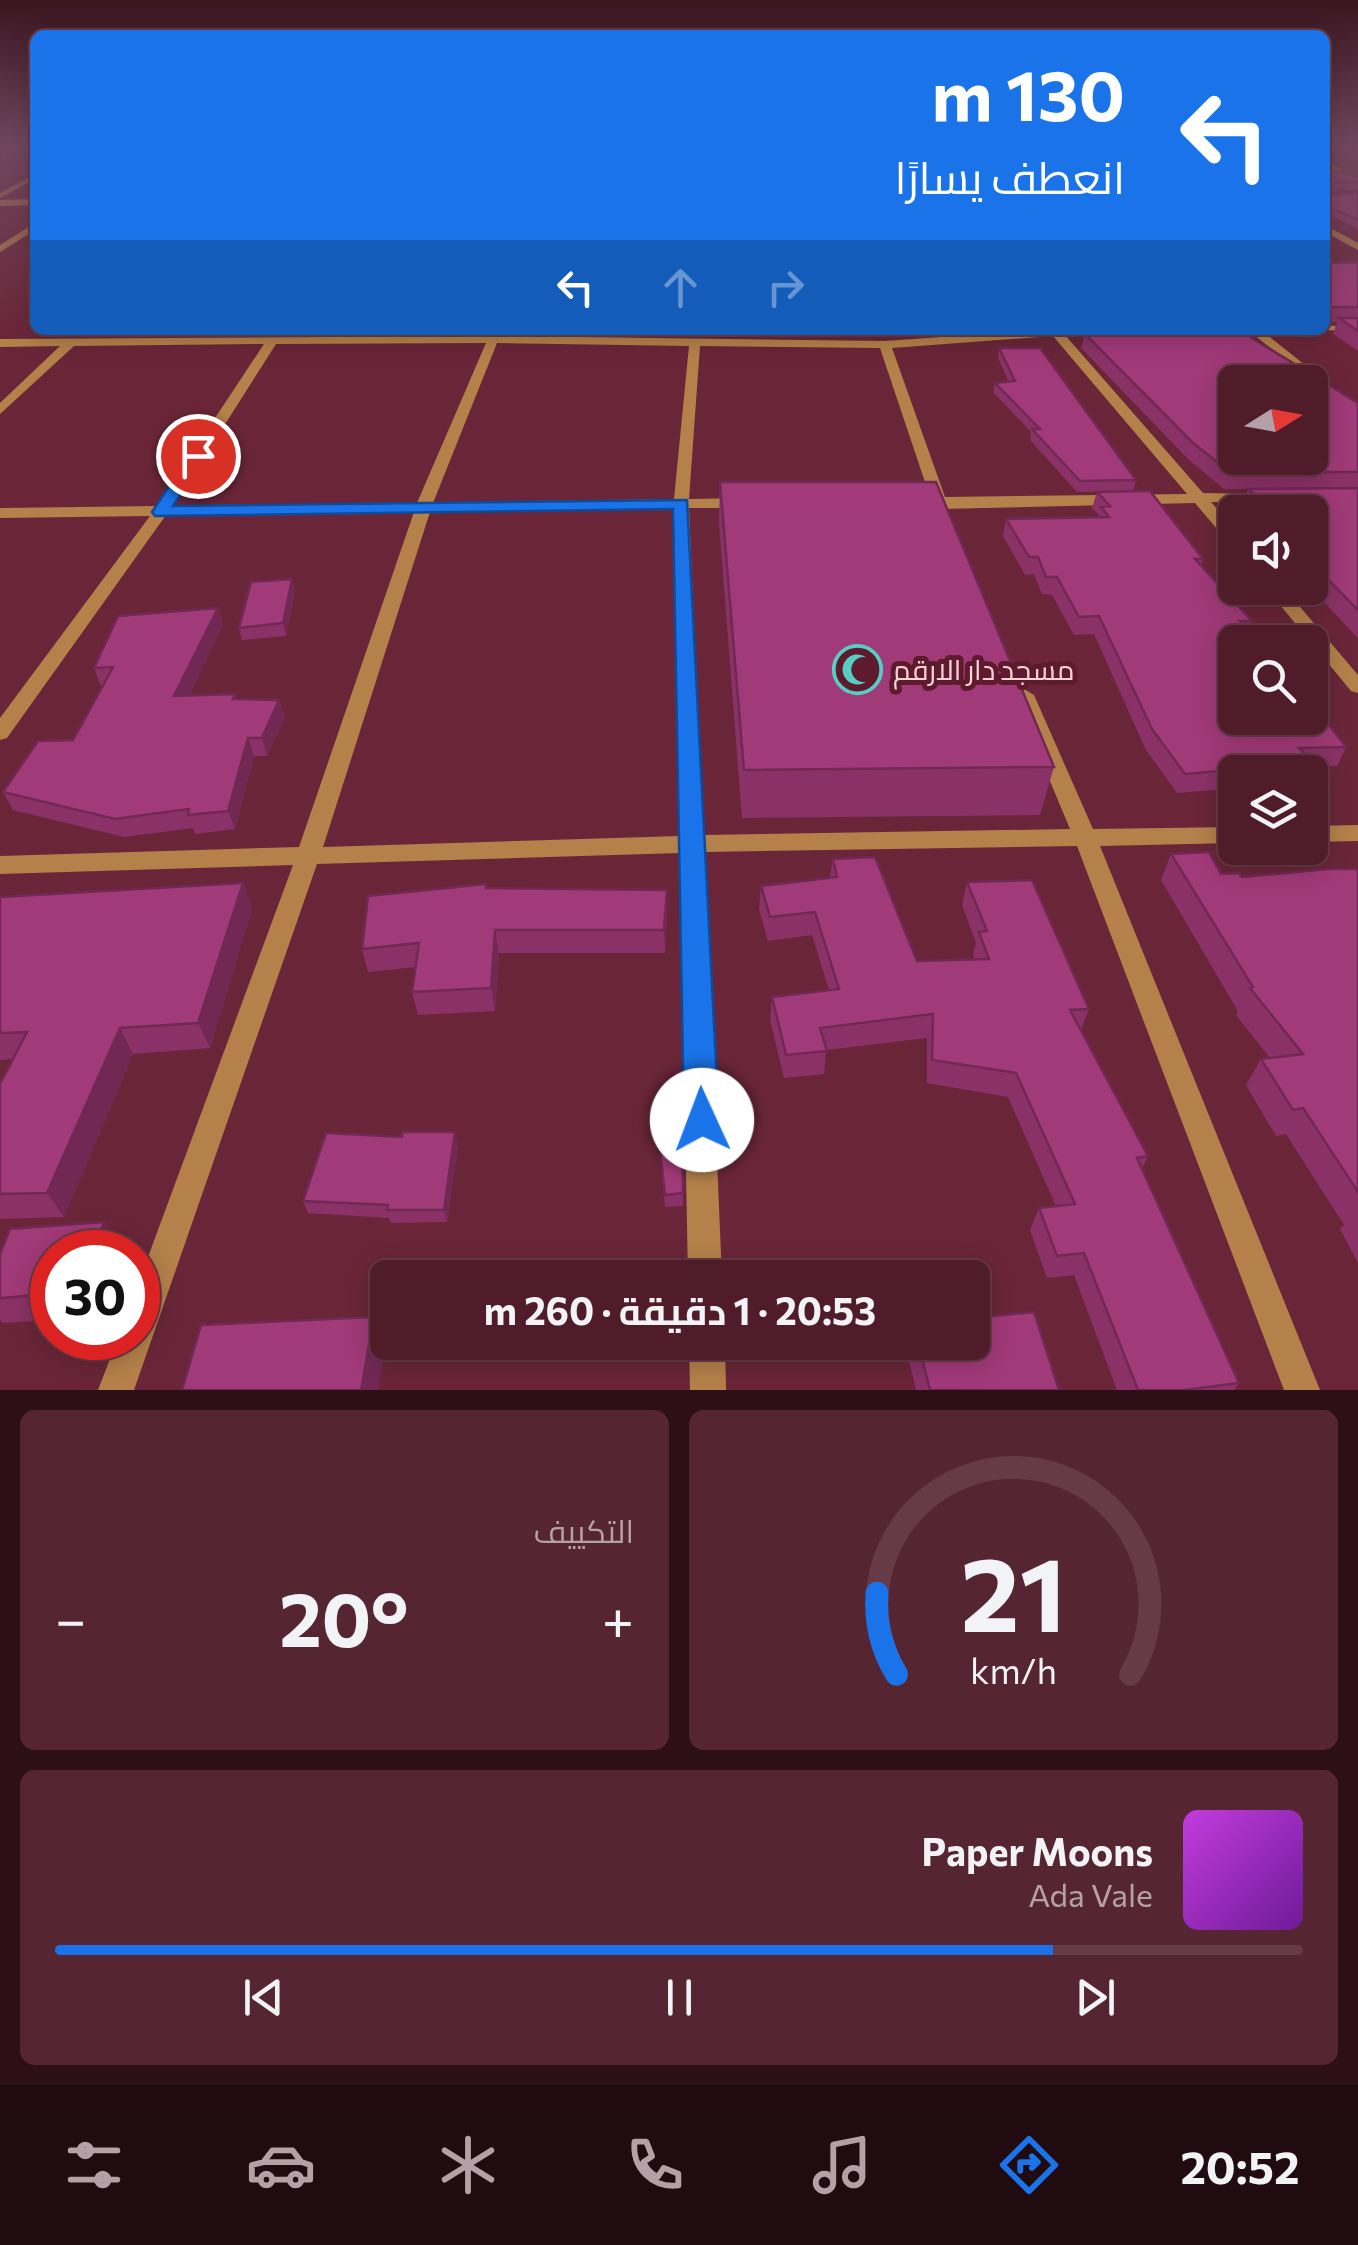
<!DOCTYPE html>
<html lang="ar">
<head>
<meta charset="utf-8">
<style>
	body { margin:0; font-family:Commissioner,Cairo,sans-serif; background:#562532; color:#f1f3f6; direction:rtl; height:100vh; display:flex; flex-direction:column; font-size:38px; white-space:nowrap }
	* { box-sizing:border-box; margin:0 }
	p { font-size:32px; color:#b4a1a8 }
	.icon { flex:none; width:55px; height:55px; fill:none; stroke:currentColor; stroke-width:2; stroke-linecap:round; stroke-linejoin:round }
	.map { position:relative; height:1390px; overflow:hidden; direction:ltr }
	.sheet { display:flex; flex-direction:column; gap:20px; padding:20px; background:#2c0f17; flex:1 }
	.sheet>* { flex:none }
	.top-card { position:absolute; left:30px; top:30px; width:1300px; height:305px; border-radius:15px; box-shadow:0 5px 25px #0003,0 0 0 2px #673a47; direction:rtl; background:#1a73e8; color:#fff; overflow:hidden }
	.needle { width:65px; rotate:79deg }
	.buttons { position:absolute; left:1218px; top:365px; display:grid; gap:20px }
	.buttons a { display:grid; place-items:center; width:110px; height:110px; border-radius:15px; background:#501c2a; box-shadow:0 5px 25px #0003,0 0 0 2px #673a47; font-size:50px }
	.speed { position:absolute; left:30px; top:1230px; display:flex; gap:20px; font-size:50px; font-weight:700; text-align:center }
	.speed>* { display:grid; place-content:center; width:130px; height:130px; border-radius:50%; background:#501c2a; box-shadow:0 5px 25px #0003,0 0 0 2px #673a47; line-height:1 }
	.speed .limit { border:15px solid #d22; background:#fff; color:#111 }
	.pin { position:absolute; display:grid; place-items:center; width:85px; height:85px; color:#fff; margin:-42px; border:5px solid #fff; border-radius:50%; box-shadow:0 2px 10px #0007 }
	.me { position:absolute; width:110px; margin:-55px; rotate:358deg; stroke-linejoin:round; filter:drop-shadow(0 0 8px #0008) }
	.turn { display:flex; align-items:center; gap:35px; height:210px; padding:0 40px; font-size:45px }
	.turn .icon { width:130px; height:130px; stroke-width:2.5 }
	.turn b { display:block; font-size:70px; line-height:85px }
	.lanes { display:flex; align-items:center; height:95px; padding:0 40px; background:#0003; justify-content:center; gap:50px; direction:ltr }
	.lanes .off { opacity:.35 }
	.big { font-size:75px; font-weight:700; line-height:1.1 }
	.sheet .widget { flex:1; display:flex; flex-direction:column; justify-content:center; gap:15px; min-width:0; padding:0 35px; border-radius:15px; background:#562532 }
	.sheet .dial { align-items:center; gap:0 }
	.dial svg { height:260px; overflow:visible; fill:none; stroke:#673a47; stroke-width:7; stroke-linecap:round; text-anchor:middle }
	.dial text { fill:#f1f3f6; stroke:none }
	.song { display:flex; align-items:center; gap:30px }
	.cover { width:120px; height:120px; border-radius:15px; background:linear-gradient(135deg,hsl(290 70% 55%),hsl(280 70% 35%)) }
	.played { height:10px; border-radius:5px; background:linear-gradient(90deg,#1a73e8 80%,#673a47 80%) }
	.keys { display:flex; justify-content:space-around; direction:ltr }
	.heat { display:flex; justify-content:space-between; align-items:center; font-size:55px; direction:ltr }
	.sheet .tiles { flex:1; display:grid; gap:20px; grid-template-columns:1fr 1fr }
	.widget:last-child { grid-column:span 2 }
	.trip { position:absolute; left:370px; top:1260px; width:620px; height:100px; border-radius:15px; background:#501c2a; box-shadow:0 5px 25px #0003,0 0 0 2px #673a47; font-weight:700; line-height:100px; text-align:center; direction:rtl }
	.tab-bar { display:flex; height:160px; justify-content:space-around; align-items:center; background:#200b11; color:#b4a1a8 }
	.tab-bar .icon { width:70px; height:70px }
	.tab-bar .active { color:#1a73e8 }
	.tab-bar b { font-size:45px; color:#f1f3f6 }
	.map>svg:first-child { display:block }
</style>
</head>
<body>
<div class="map">
<svg width="1358" height="1390" viewBox="0 0 1358 1390">
	<rect width="100%" height="100%" fill="#6a2638"/>
	<g fill="none" stroke-linecap="round" stroke-linejoin="round">
		<g fill="#b4814a" fill-rule="evenodd">
			<polygon points="1325,162 1358,176 1358,181 1325,167"/>
			<polygon points="35,174 35,179 0,198 0,193"/>
			<polygon points="35,199 35,205 0,206 0,200"/>
			<polygon points="35,223 35,230 0,252 0,245"/>
			<polygon points="1325,225 1358,243 1358,250 1325,232"/>
			<polygon points="1358,325 1358,331 1320,330 1325,330 1325,326"/>
			<path d="M492,330h8v6l385,5 152,-11h179l-6,3 -145,2 138,158 73,1 3,3 -8,5h-60l24,28v15l-6,-2 -34,-40 -255,6 -25,-4v-6l15,-2 -50,-149 -180,-2 -11,153 57,-1 8,5 -8,5h-57l14,327 367,-6 -56,-134 10,-6 10,6 59,134 142,-2v16l-135,3 220,544h-36l-207,-544 -373,6 18,426h-34l-8,-425 -363,11 -183,526h-36l20,-52h20v-54l155,-419 -293,9v-18l299,-9 115,-335 -248,3 -159,223 -7,2v-22l150,-202 -150,2v-10l157,-2 107,-162 -190,2 -74,68v-11l60,-57 -60,1v-8l489,-3zM1053,336l134,158 -242,3 -53,-149zM486,343l-69,160 -244,3 103,-162zM497,343l192,3 -15,153 -241,4zM673,509l7,327 -357,11 107,-335z"/>
			<polygon points="1248,330 1261,330 1358,407 1358,418"/>
			<polygon points="1266,588 1284,588 1358,675 1358,693 1351,691"/>
			<polygon points="1358,825 1358,841 1310,842 1310,826"/>
			<polygon points="689,1342 725,1342 726,1390 690,1390"/>
		</g>
	</g>
	<g fill="#8a3267">
		<polygon points="1325,172 1358,177 1358,190 1325,190 1328,195 1358,193 1358,229 1325,213"/>
		<polygon points="1358,262 1358,351 1333,334 1337,322 1325,322 1325,263"/>
		<polygon points="1085,334 1358,403 1358,638 1310,587 1310,512 1250,512 1242,506 1248,489 1224,489 1188,459 1081,348"/>
		<polygon points="999,348 1136,480 1133,491 1077,492 1030,440 1031,432 993,392 995,383 1009,382 998,358"/>
		<polygon points="720,482 1054,767 1040,815 742,818 719,523"/>
		<polygon points="1097,492 1203,559 1201,565 1252,621 1248,631 1235,642 1346,747 1337,766 1312,766 1309,772 1235,772 1235,788 1177,793 1145,748 1094,634 1074,635 1052,595 1042,594 1034,574 1025,575 1003,536 1006,519 1098,517 1099,515 1092,508"/>
		<polygon points="295,591 286,636 242,640 239,628"/>
		<polygon points="218,608 223,625 189,696 235,694 236,699 279,700 285,718 267,756 254,756 235,829 195,834 193,828 124,837 13,810 3,792 73,740 103,686 101,686 94,668"/>
		<polygon points="1171,854 1221,874 1242,877 1358,869 1358,1263 1340,1229 1344,1225 1286,1134 1276,1136 1246,1085 1261,1059 1270,1058 1236,1015 1238,1011 1161,880"/>
		<polygon points="833,859 917,961 974,959 973,955 976,943 962,905 967,882 1089,1009 1081,1030 1148,1156 1142,1168 1239,1383 1234,1390 1117,1390 1074,1275 1047,1278 1030,1230 1039,1208 1056,1206 1008,1097 927,1083 927,1038 826,1050 824,1074 784,1078 770,1020 772,997 829,990 812,935 768,941 759,909 761,886 830,878"/>
		<polygon points="243,883 252,909 210,1048 133,1054 64,1217 0,1219 0,1084 13,1059 0,1060 0,897"/>
		<polygon points="486,888 667,913 665,953 499,953 495,1011 418,1015 412,992 416,967 368,972 362,949"/>
		<polygon points="682,1129 683,1206 665,1207 658,1131"/>
		<polygon points="458,1145 447,1222 391,1223 389,1218 308,1213 303,1201"/>
		<polygon points="104,1222 120,1247 118,1252 52,1252 52,1320 3,1323 0,1320 0,1254"/>
		<polygon points="907,1342 972,1342 1059,1390 916,1390 906,1347"/>
	</g>
	<g fill="#712954">
		<polygon points="292,579 295,591 286,636 283,623"/>
		<polygon points="218,608 223,625 180,714 174,696"/>
		<polygon points="279,700 285,718 267,756 262,738"/>
		<polygon points="248,738 254,756 235,829 228,811"/>
		<polygon points="243,883 252,909 210,1048 198,1023"/>
		<polygon points="667,890 667,913 665,953 664,930"/>
		<polygon points="495,930 499,953 495,1011 491,988"/>
		<polygon points="120,1028 133,1054 64,1217 47,1193"/>
		<polygon points="455,1132 458,1145 447,1222 444,1210"/>
		<polygon points="104,1222 120,1247 118,1252 93,1252"/>
		<polygon points="374,1317 385,1346 378,1390 361,1390"/>
	</g>
	<g fill="#a13a78" stroke="#712954" stroke-width="2.5" fill-rule="evenodd">
		<polygon points="1325,172 1344,172 1358,177 1358,182 1327,183 1325,186"/>
		<polygon points="1325,190 1328,195 1358,193 1358,220 1325,205"/>
		<polygon points="1358,262 1358,307 1330,307 1327,311 1325,309 1325,263"/>
		<polygon points="1339,318 1358,318 1358,331"/>
		<path d="M1208,330h31l119,73v69h-128l-37,-29 -108,-109zM1235,382h75v76h-75z"/>
		<polygon points="999,348 1040,348 1136,480 1080,481 1032,429 1040,429 995,383 1015,381"/>
		<polygon points="720,482 936,482 1054,767 744,770"/>
		<polygon points="1358,488 1358,610 1310,561 1310,512 1263,512 1257,506 1268,506 1248,489"/>
		<polygon points="1150,491 1203,559 1195,559 1252,621 1240,621 1256,642 1235,642 1235,718 1310,718 1310,700 1346,747 1299,748 1313,763 1185,774 1152,729 1099,616 1079,617 1057,577 1046,577 1038,557 1029,557 1006,519 1109,517 1101,507 1110,506 1097,492"/>
		<polygon points="292,579 283,623 239,628 251,582"/>
		<polygon points="218,608 174,696 235,694 233,699 279,700 262,738 248,738 228,811 188,815 189,809 115,819 3,792 38,741 73,740 113,667 94,668 118,616"/>
		<polygon points="1209,852 1221,874 1239,873 1242,877 1328,869 1358,869 1358,1192 1303,1108 1293,1110 1261,1059 1303,1054 1250,988 1253,987 1171,854"/>
		<polygon points="875,857 917,961 989,959 979,932 987,931 967,882 1032,880 1089,1009 1070,1010 1148,1156 1137,1158 1239,1383 1184,1390 1138,1390 1084,1253 1057,1256 1039,1208 1075,1204 1016,1073 932,1060 933,1014 820,1028 827,1051 786,1055 772,997 839,989 815,912 770,917 761,886 837,877 833,859"/>
		<polygon points="243,883 198,1023 120,1028 47,1193 0,1194 0,1084 27,1032 0,1033 0,897"/>
		<polygon points="486,884 486,888 667,890 664,930 495,930 491,988 412,992 419,943 362,949 368,896"/>
		<polygon points="682,1129 683,1193 665,1195 658,1131"/>
		<polygon points="402,1132 455,1132 444,1210 387,1210 388,1205 303,1201 326,1133 402,1137"/>
		<polygon points="104,1222 93,1252 52,1252 52,1294 0,1298 0,1254 10,1229"/>
		<polygon points="1034,1312 1059,1390 930,1390 918,1342 972,1342 972,1318"/>
		<polygon points="374,1317 361,1390 182,1390 201,1325"/>
	</g>
	<linearGradient id="sky" x2="0" y2="1"><stop stop-color="#3a151f"/><stop offset="0.43" stop-color="#70475e"/><stop offset="1" stop-color="#70475e" stop-opacity="0"/></linearGradient>
	<rect width="1358" height="339" fill="url(#sky)"/>
	<polygon fill="#1a73e8" stroke="#114b97" stroke-width="2.5" points="192,452 206,456 173,506 687,500 719,1120 714,1131 702,1136 689,1131 684,1120 673,509 155,516 152,512"/>
	<defs>
		<symbol id="mosque-ring" viewBox="-11 -11 22 22"><circle r="9.5" fill="#5e1b2e" stroke="#56cec3" stroke-width="1.5"/><path d="M3.5-4.9A6 6 0 1 0 3.5 4.9A5 5 0 1 1 3.5-4.9Z" fill="#56cec3"/></symbol>
	</defs>
	<g fill-rule="evenodd">
		<use href="#mosque-ring" x="830" y="642" width="55" height="55"/>
	</g>
	<g text-anchor="middle" dominant-baseline="central" stroke-width="10" stroke-linejoin="round" paint-order="stroke">
		<g font-size="28" fill="#fed3da" stroke="#5e1b2e" text-anchor="start">
			<text x="893" y="669">مسجد دار الارقم</text>
		</g>
	</g>
</svg>
<div class="buttons">
<a><svg class="needle" viewBox="-14 -14 28 28"><path d="M0-13l5 13h-10z" fill="#e53935"/><path d="M0 13l5-13h-10z" fill="#b4a1a8"/></svg></a>
<a><svg class="icon" aria-label="sound" viewBox="0 0 24 24"><path d="M4 9h4l5-4v14l-5-4H4zM17 9q2 3 0 6"/></svg></a>
<a><svg class="icon" aria-label="search" viewBox="0 0 24 24"><circle cx="10" cy="10" r="6"/><path d="M15 15l6 6"/></svg></a>
<a><svg class="icon" aria-label="layers" viewBox="0 0 24 24"><path d="M12 4l9 5-9 5-9-5zM3 14l9 5 9-5"/></svg></a>
</div>
<div class="speed"><div class="limit">30</div></div>
<div class="pin" style="left:198px;top:456px;background:#d93025"><svg class="icon" aria-label="arrive" viewBox="0 0 24 24"><path d="M6 21V4h12l-3 4 3 4H6"/></svg></div>
<svg class="me" style="left:702px;top:1120px" viewBox="-20 -20 40 40"><circle r="19" fill="#fff"/><path d="M0-13L10 11 0 6-10 11z" fill="#1a73e8"/></svg>
<div class="trip">20:53 · 1 دقيقة · 260 m</div>
<div class="top-card">
<div class="turn"><svg class="icon" aria-label="left" viewBox="0 0 24 24"><path d="M17 20v-9H6M10 6l-5 5 5 5"/></svg><div><b>130 m</b>انعطف يسارًا</div></div>
<div class="lanes"><svg class="icon" aria-label="left" viewBox="0 0 24 24"><path d="M17 20v-9H6M10 6l-5 5 5 5"/></svg><svg class="icon off" aria-label="ahead" viewBox="0 0 24 24"><path d="M12 20V5M6 11l6-6 6 6"/></svg><svg class="icon off" aria-label="right" viewBox="0 0 24 24"><path d="M7 20v-9h11M14 6l5 5-5 5"/></svg></div>
</div>
</div>
<section class="sheet">
<div class="tiles">
<div class="widget dial"><svg viewBox="0 0 100 80">
<path d="M14 69A42 42 0 1 1 86 69"/>
<path d="M14 69A42 42 0 0 1 8 44" stroke="#1a73e8"/>
<text x="50" y="56" font-size="32" font-weight="700">21</text>
<text x="50" y="72" font-size="11">km/h</text>
</svg></div>
<div class="widget"><p>التكييف</p>
<div class="heat"><a>−</a><b class="big">20°</b><a>+</a></div>
</div>
<div class="widget">
<div class="song"><i class="cover"></i><div><b>Paper Moons</b><p>Ada Vale</p></div></div>
<div class="played"></div>
<div class="keys"><svg class="icon" aria-label="previous" viewBox="0 0 24 24"><path d="M18 5L8 12l10 7zM5 5v14"/></svg><svg class="icon" aria-label="pause" viewBox="0 0 24 24"><path d="M8 5v14M16 5v14"/></svg><svg class="icon" aria-label="next" viewBox="0 0 24 24"><path d="M6 5l10 7-10 7zM19 5v14"/></svg></div>
</div>
</div>
</section>
<nav class="tab-bar">
<b>20:52</b>
<svg class="icon active" aria-label="directions" viewBox="0 0 24 24"><path d="M12 3l9 9-9 9-9-9zM9 14v-3h6M13 9l2 2-2 2"/></svg>
<svg class="icon" aria-label="music" viewBox="0 0 24 24"><path d="M9 18V5l10-2v13"/><circle cx="6" cy="18" r="3"/><circle cx="16" cy="16" r="3"/></svg>
<svg class="icon" aria-label="phone" viewBox="0 0 24 24"><path d="M5 4h4l2 5-3 2q2 4 5 5l2-3 5 2v4C11 20 4 13 5 4z"/></svg>
<svg class="icon" aria-label="climate" viewBox="0 0 24 24"><path d="M12 3v18M4 7l16 10M4 17L20 7"/></svg>
<svg class="icon" aria-label="car" viewBox="0 0 24 24"><path d="M5 17H2v-5l4-1 3-4h7l3 4 3 1v5h-3M9 17h6M6 11h13"/><circle cx="7" cy="17" r="2"/><circle cx="17" cy="17" r="2"/></svg>
<svg class="icon" aria-label="filters" viewBox="0 0 24 24"><path d="M4 7h16M4 17h16"/><circle cx="9" cy="7" r="2"/><circle cx="15" cy="17" r="2"/></svg>
</nav>
</body>
</html>
